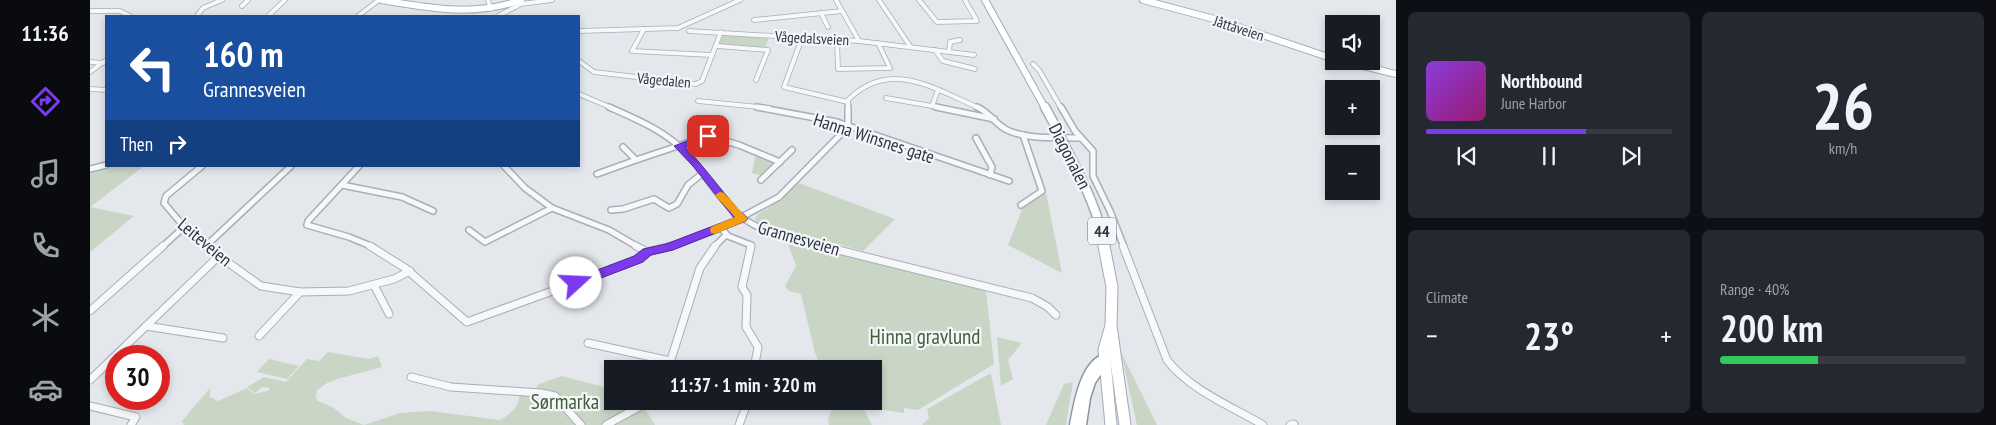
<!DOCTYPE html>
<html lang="en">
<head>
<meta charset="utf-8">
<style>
	body { margin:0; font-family:"PT Sans Narrow",sans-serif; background:#242831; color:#f1f3f6; height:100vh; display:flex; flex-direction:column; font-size:19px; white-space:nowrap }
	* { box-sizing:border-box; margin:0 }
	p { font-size:16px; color:#9ea1a6 }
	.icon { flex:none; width:28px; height:28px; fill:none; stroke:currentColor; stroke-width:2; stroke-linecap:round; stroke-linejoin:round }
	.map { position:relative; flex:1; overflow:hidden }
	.sheet { display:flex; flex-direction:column; gap:12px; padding:12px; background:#0d0f14; width:600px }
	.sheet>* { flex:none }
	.top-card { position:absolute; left:15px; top:15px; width:475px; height:152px; border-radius:0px; box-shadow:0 2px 8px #0003; background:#1a4fa0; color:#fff; overflow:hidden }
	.buttons { position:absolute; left:1235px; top:15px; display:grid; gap:10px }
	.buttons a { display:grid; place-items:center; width:55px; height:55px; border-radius:0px; background:#171b24; box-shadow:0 2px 8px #0003; font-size:25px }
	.speed { position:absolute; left:15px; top:345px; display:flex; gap:10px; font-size:25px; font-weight:700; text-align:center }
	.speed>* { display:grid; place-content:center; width:65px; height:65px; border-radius:50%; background:#171b24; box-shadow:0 2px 8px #0003; line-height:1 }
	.speed .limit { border:8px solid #d22; background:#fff; color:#111 }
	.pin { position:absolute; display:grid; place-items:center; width:42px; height:42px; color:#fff; margin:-21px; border-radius:10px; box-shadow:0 2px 8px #0006 }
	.me { position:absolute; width:55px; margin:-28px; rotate:70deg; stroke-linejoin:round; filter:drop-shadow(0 0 4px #0008) }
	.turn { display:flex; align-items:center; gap:18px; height:105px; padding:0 15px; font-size:22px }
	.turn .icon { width:65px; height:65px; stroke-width:2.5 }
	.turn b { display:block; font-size:35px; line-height:42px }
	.then { display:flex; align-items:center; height:48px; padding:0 15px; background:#0003; gap:10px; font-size:19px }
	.big { font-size:38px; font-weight:600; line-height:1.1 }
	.sheet .widget { flex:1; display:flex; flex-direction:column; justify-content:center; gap:8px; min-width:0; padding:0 18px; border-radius:8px; background:#242831 }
	.sheet .dial { align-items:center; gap:0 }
	.dial b { font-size:65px; line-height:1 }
	.song { display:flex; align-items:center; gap:15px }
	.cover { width:60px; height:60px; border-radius:8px; background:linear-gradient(135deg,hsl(270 70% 55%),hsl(320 70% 35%)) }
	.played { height:5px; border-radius:2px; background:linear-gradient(90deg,#7c3aed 65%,#363941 65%) }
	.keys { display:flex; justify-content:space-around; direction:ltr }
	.heat { display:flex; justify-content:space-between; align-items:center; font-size:28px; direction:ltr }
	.charge { height:8px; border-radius:4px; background:linear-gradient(90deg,#34c759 40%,#363941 0) }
	.sheet .tiles { flex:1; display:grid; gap:12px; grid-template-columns:repeat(2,1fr) }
	.trip { position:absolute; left:514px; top:360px; width:278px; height:50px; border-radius:0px; background:#171b24; box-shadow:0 2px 8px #0003; font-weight:600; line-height:50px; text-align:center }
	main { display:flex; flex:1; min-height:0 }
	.menu { display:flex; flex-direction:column; width:90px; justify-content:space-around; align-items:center; background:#090b0e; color:#9ea1a6 }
	.menu .icon { width:35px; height:35px }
	.menu .selected { color:#7c3aed }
	.menu b { font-size:22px; color:#f1f3f6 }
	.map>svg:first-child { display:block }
</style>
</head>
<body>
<main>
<nav class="menu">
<b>11:36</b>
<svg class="icon selected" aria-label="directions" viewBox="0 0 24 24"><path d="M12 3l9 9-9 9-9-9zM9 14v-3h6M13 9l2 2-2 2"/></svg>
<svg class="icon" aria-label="music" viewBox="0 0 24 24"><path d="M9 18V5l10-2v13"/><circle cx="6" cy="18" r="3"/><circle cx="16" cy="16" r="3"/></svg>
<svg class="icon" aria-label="phone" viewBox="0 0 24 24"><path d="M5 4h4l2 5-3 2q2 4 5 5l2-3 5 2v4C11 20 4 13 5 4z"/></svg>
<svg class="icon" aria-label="climate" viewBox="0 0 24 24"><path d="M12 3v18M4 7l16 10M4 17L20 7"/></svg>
<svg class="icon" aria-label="car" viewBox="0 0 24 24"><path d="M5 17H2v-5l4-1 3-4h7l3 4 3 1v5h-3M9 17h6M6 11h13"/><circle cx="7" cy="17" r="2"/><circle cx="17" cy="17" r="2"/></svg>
</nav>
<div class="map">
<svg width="1306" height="425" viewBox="0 0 1306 425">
	<rect width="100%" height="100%" fill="#e4e7ec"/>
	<g fill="#c9d6c5">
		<polygon points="633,34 679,37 675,49 634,45 629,44"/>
		<polygon points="671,156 684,162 684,164 672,176 662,173 665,157"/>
		<polygon points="17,166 54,166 0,207 44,216 0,252 0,171"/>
		<polygon points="709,183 805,219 773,251 667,223 665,218 667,215 687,202"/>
		<polygon points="956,193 972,273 918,245 933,207"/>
		<polygon points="698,244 718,249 722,247 842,277 845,276 896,291 904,364 828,410 814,408 814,413 773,407 782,425 739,425 738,419 745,401 782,401 782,369 732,369 725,353 711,294 699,291 695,286 706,266"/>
		<polygon points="907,337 932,343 918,360 923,379 911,386"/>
		<path d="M238,352l41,7 9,-3 4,11 -45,12 -10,4 -10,7 -1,7 2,4 16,7 12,10 18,7 36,-12 30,-2 70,9c12,-7 19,-13 20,-27l13,1 6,-10 23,-8 50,13v12h28l15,24h-471l-2,-4 28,-33v9l8,4 29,-13 7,6 14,-3 2,-3 -8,-1 -7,6 -8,-6 17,-10 22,5 21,-23 12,2z"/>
		<polygon points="1031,352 1067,425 1047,425"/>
		<polygon points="179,359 209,366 197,379 167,372"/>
		<polygon points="899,374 901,374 911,425 832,425 839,418 837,409"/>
		<polygon points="983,382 976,425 956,425 974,384"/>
	</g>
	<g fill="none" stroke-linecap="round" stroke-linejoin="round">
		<defs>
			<g id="street-far2">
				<polyline points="398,0 401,9"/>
				<polyline points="746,0 769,41"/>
				<polyline points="789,0 820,46"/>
				<polyline points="829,0 847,22 887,21 875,0"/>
				<polyline points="152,6 158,0"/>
				<polyline points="0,11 30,11 40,16"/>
				<polyline points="731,13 738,27"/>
				<polyline points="107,16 113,8 132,0"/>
				<polyline points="178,16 195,0"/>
				<polyline points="268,16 289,0"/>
				<polyline points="408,16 431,4 462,0"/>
				<polyline points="664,20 752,11"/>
				<polyline points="554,29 542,51 622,55"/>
				<polyline points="489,31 588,28 650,0"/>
				<polyline points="599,31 769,41 884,55"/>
				<polyline points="712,38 694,87 758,102"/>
				<polyline points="747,40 748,69 800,68 788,43"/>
				<polyline points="627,46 678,50 666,80"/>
				<polyline points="845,50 853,61 885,69"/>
				<polyline points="859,52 860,42 870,40"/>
				<polyline points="489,61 504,72 606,84 612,81 631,32"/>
				<polyline points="0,62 13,63"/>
				<polyline points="943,64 949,70 971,108"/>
				<polyline points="0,72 16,60"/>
				<polyline points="0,89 16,90"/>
				<polyline points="848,90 842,106 852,108"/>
				<polyline points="489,94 522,108"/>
				<polyline points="796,98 842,106"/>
				<polyline points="608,101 679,108"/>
				<path d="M758,108v-8c42,-42 87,-11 131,8"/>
			</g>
			<g id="street-far1">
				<path d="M519,107c27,12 57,24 78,47 20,21 33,49 57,65 25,17 56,21 84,28"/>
				<polyline points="667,107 747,122 919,181"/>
				<polyline points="846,107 904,119"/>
				<path d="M887,107c12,5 18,17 30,23 21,10 51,7 74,8"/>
				<polyline points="971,107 985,131 1003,151 1003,176 1020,211 1034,247"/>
				<polyline points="886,138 902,167 900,175"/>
				<polyline points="533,147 546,160 618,136 649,145 690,162"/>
				<polyline points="112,166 76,196 74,203 101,235 117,247"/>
				<polyline points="269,166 218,221 217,225 259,237 283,247"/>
				<polyline points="414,166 435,188 462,208 519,230 548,247"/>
				<polyline points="0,169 16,165"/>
				<polyline points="507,174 546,160"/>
				<polyline points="671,180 702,150"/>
				<polyline points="252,185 312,197 343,211"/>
				<polyline points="931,205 952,191 933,135"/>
				<polyline points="521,210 533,209 564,199 579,208 587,204 598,185 613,173"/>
				<polyline points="631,228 638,236 661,245 661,247"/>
				<polyline points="379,230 395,242 462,208"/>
				<polyline points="116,246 201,166"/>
				<polyline points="72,247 93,228"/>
				<polyline points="579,247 631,228 689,197 755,130 758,126 758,107"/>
				<polyline points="624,247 636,235"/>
			</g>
			<g id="street">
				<polyline points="115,246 171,286 210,292 259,291 304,279 320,271"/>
				<polyline points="280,246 315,268 377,322 534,265 549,259 557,252 582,246"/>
				<polyline points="546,246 557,252"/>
				<polyline points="661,246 652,287 657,295 656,327 668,347 664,369"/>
				<polyline points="732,246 942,298 958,307 966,315"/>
				<path d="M1033,246l44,114c23,30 64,46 96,65"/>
				<polyline points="284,285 299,314"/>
				<polyline points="0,311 73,246"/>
				<polyline points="56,326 133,338"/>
				<polyline points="169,336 210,292"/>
				<polyline points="498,343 580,361"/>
				<polyline points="578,369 610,268 625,246"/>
				<polyline points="321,377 361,387 451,393 465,396 491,425"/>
				<polyline points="0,380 129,256"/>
				<polyline points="0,406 46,417 41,425"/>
				<polyline points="516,425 560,401"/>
				<polyline points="649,425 658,401"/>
				<polyline points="1200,425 1204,424"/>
			</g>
			<g id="secondary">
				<path d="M291,0c48,8 93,17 140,0"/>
				<polyline points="1053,0 1128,20 1244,59"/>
				<polyline points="1253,61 1306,74"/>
			</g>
			<polyline id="primary-far2" points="895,0 955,108"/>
			<g id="primary-far1">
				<polyline points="955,107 968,131"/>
				<path d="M974,144c17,34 34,65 41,103"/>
			</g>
			<g id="primary">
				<polyline points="1014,246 1022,287 1021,326 1035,425"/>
				<polyline points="1020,329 1014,350 1021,425"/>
			</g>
			<path id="highway" d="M1014,354l5,2 2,4 -16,23 -5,15 -4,27h-16c4,-21 10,-63 34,-71z"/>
		</defs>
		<use href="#street-far2" stroke="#a9aeb7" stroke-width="5.5"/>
		<use href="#street-far1" stroke="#a9aeb7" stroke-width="8"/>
		<use href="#street" stroke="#a9aeb7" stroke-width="9"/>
		<use href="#secondary" stroke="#a9aeb7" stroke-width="8"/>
		<use href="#primary-far2" stroke="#a3abb8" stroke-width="8"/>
		<use href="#primary-far1" stroke="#a3abb8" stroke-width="11"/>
		<use href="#primary" stroke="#a3abb8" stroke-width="13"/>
		<use href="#highway" stroke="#8b94a3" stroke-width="3"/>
		<use href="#street-far2" stroke="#f7f8fa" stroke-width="4"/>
		<use href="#street-far1" stroke="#f7f8fa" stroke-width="5"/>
		<use href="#street" stroke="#f7f8fa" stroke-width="7"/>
		<use href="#secondary" stroke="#fff" stroke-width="6"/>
		<use href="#primary-far2" stroke="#fff" stroke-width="6"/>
		<use href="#primary-far1" stroke="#fff" stroke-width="8"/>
		<use href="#primary" stroke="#fff" stroke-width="11"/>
		<use href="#highway" fill="#fff" fill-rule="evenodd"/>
		<defs>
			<polyline id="primary-bridge" points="968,131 974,144"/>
		</defs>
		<use href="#primary-bridge" stroke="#a3abb8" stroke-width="11" stroke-linecap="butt"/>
		<use href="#primary-bridge" stroke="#fff" stroke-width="8"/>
	</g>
	<path fill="#7c3aed" stroke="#51269a" d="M618,133l4,1v4l-27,9c19,19 34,41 52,61 3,4 8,6 11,11l-2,2 -73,29 -22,5 -8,7 -63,24h-9l-2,-3 2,-3 63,-24 9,-7 23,-5 68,-26 -41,-52 -19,-20z"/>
	<polygon fill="#f59e0b" points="630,192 634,193 658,219 656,221 625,234 621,233 620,230 621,227 645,217 625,195"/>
	<g text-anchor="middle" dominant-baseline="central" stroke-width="4.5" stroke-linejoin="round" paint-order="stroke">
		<g font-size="15" fill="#2b3445" stroke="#f4f6f9">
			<text transform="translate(1149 28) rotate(18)">Jåttåveien</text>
			<text transform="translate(722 38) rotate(3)">Vågedalsveien</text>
			<text transform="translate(574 80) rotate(5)">Vågedalen</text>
		</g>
		<rect fill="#f4f6f9" stroke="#676e7b" stroke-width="1" x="998" y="217.5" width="28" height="27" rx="4"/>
		<g font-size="16" font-weight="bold" fill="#2b3445">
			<text x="1012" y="231">44</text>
		</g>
		<g font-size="18" fill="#2b3445" stroke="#f4f6f9">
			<text transform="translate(784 138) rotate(18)">Hanna Winsnes gate</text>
			<text transform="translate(980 156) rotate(63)">Diagonalen</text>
			<text transform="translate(709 238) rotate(16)">Grannesveien</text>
			<text transform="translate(115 242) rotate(40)">Leiteveien</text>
		</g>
		<g font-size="21" fill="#3f6138" stroke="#f4f6f9">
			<text x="835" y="336">Hinna gravlund</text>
			<text x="475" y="401">Sørmarka</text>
		</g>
	</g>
</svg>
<div class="buttons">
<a><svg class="icon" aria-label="sound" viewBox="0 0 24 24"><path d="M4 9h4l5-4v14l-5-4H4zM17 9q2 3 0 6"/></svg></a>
<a>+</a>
<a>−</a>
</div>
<div class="speed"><div class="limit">30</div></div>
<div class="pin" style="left:618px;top:136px;background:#d93025"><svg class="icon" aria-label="arrive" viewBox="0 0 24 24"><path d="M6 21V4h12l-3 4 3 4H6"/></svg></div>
<svg class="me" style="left:486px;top:283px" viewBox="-20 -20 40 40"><circle r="19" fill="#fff"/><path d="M0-13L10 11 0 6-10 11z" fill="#7c3aed"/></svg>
<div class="trip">11:37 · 1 min · 320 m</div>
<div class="top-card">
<div class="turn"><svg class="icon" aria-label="left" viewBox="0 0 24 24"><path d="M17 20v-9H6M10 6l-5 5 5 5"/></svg><div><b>160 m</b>Grannesveien</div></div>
<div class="then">Then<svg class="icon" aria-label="right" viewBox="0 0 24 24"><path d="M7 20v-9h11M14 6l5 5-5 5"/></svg></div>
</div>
</div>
<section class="sheet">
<div class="tiles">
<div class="widget">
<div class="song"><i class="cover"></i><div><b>Northbound</b><p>June Harbor</p></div></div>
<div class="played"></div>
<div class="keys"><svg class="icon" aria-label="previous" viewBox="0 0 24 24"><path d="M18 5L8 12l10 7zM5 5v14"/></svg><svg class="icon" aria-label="pause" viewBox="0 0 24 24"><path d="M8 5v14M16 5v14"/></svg><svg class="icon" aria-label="next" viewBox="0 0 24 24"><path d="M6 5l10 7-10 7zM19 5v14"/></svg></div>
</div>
<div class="widget dial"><b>26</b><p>km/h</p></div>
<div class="widget"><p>Climate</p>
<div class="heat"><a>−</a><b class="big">23°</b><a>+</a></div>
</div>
<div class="widget"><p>Range · 40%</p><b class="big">200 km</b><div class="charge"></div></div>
</div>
</section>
</main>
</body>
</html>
